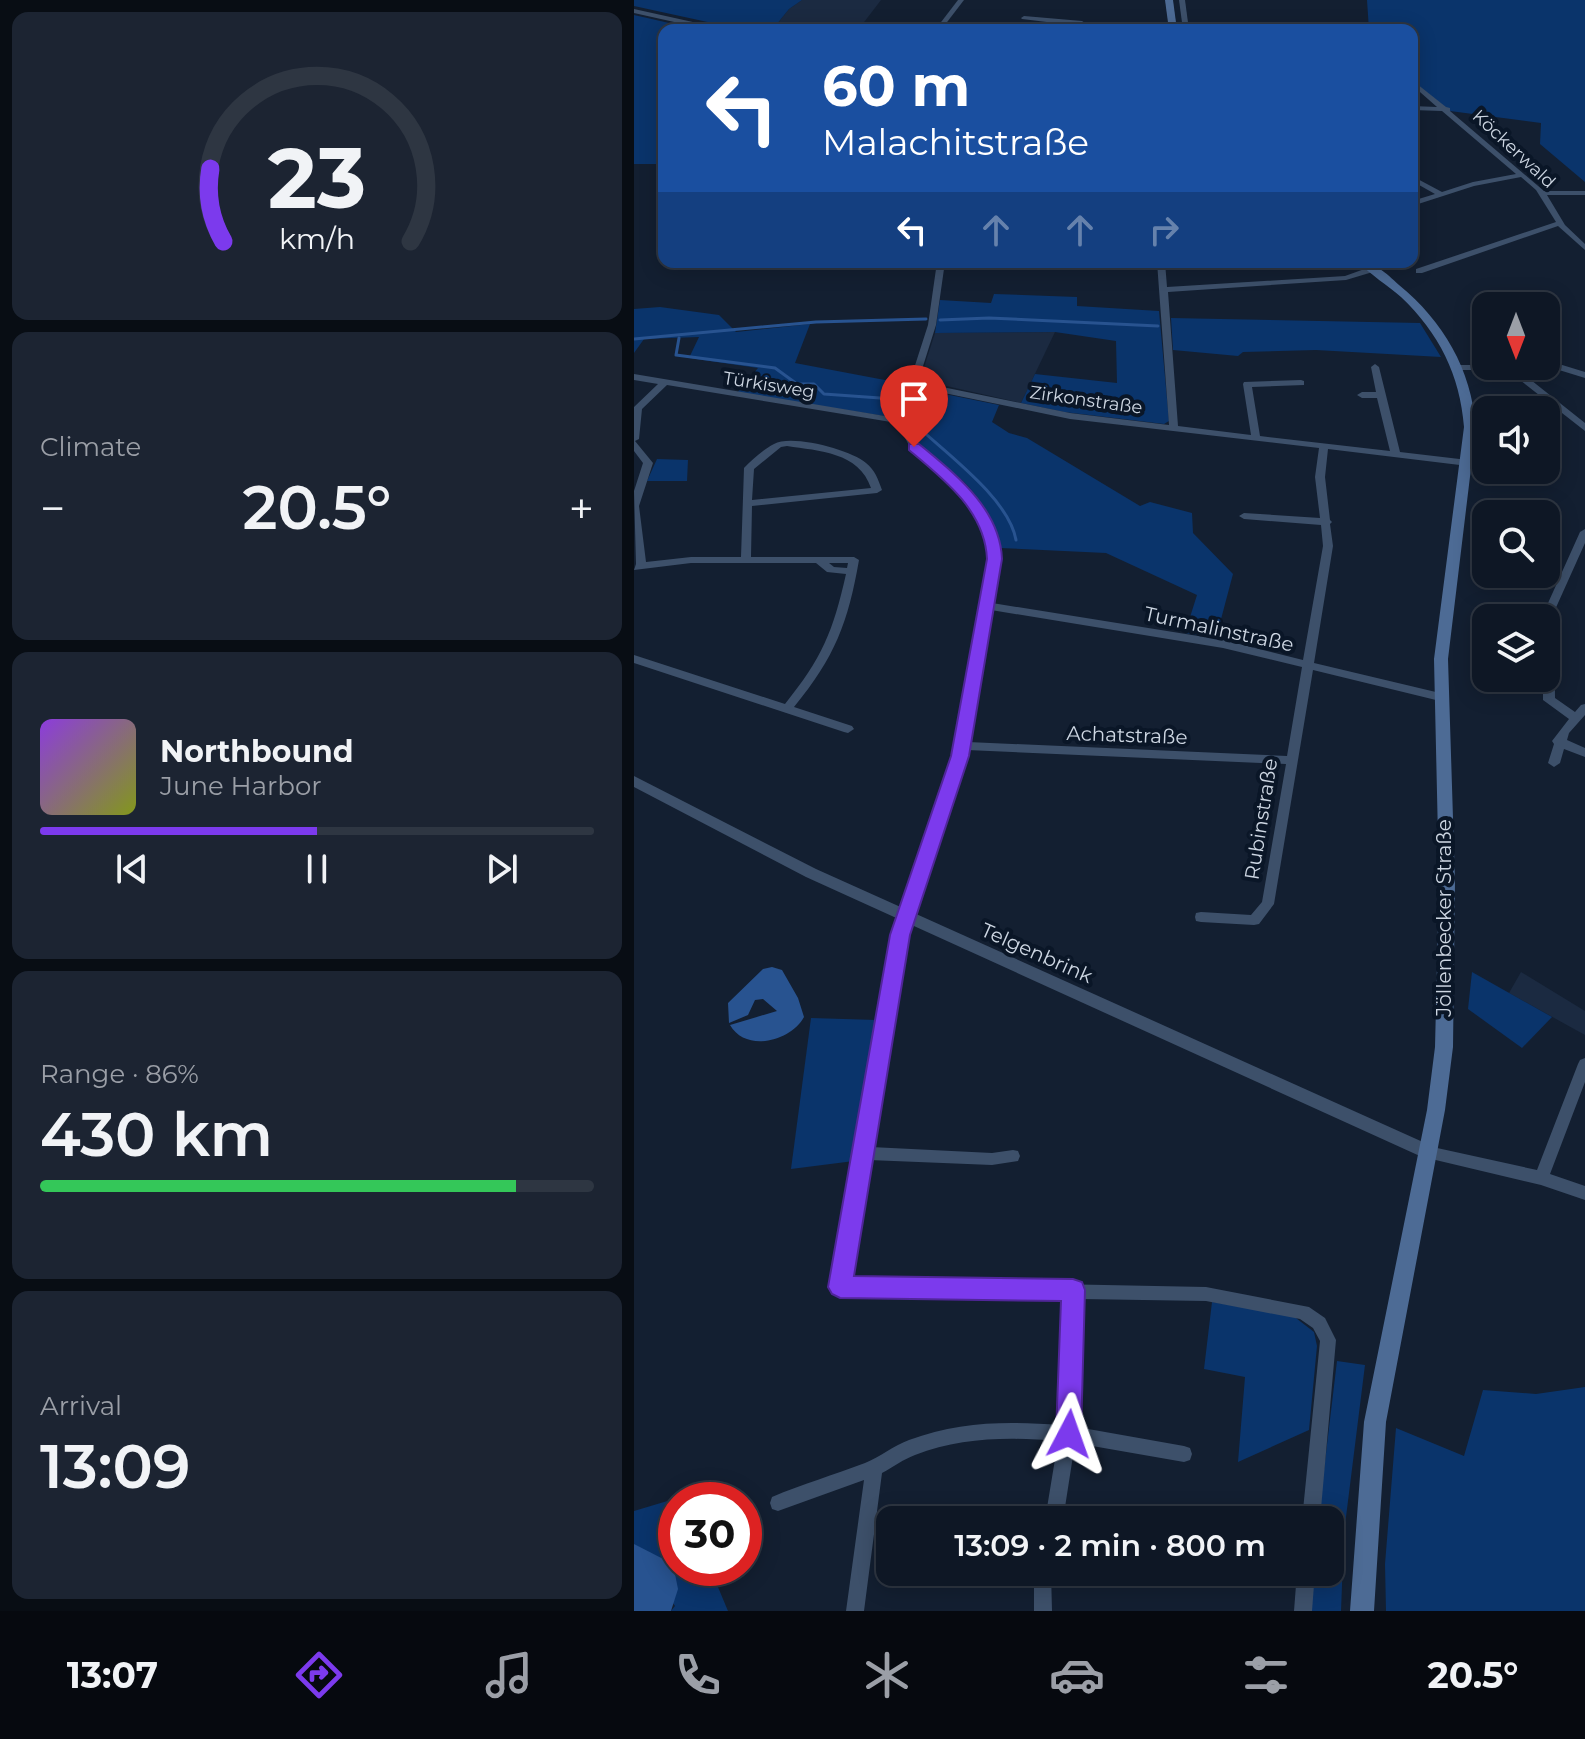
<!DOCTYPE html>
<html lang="en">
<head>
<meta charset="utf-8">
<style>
	body { margin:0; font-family:Montserrat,sans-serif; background:#1c2432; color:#f1f3f6; height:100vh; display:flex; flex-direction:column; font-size:30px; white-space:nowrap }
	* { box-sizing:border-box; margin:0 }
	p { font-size:26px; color:#9b9fa7 }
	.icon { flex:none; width:44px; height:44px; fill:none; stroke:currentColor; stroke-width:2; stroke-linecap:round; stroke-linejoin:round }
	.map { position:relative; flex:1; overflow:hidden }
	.details { display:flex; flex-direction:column; gap:12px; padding:12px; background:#080d14; width:634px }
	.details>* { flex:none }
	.top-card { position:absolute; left:24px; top:24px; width:760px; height:244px; border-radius:16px; box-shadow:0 4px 20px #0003,0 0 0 2px #2e3642; background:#1a4fa0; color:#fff; overflow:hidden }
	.needle { width:52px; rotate:180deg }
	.controls { position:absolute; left:838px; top:292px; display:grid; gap:16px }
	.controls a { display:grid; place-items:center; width:88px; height:88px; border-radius:16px; background:#0e1725; box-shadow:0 4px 20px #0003,0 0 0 2px #2e3642; font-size:40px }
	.speed { position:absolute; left:24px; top:1482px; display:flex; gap:16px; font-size:40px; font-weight:700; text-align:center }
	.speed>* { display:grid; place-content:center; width:104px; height:104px; border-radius:50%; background:#0e1725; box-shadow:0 4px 20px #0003,0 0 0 2px #2e3642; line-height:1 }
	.speed .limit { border:12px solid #d22; background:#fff; color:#111 }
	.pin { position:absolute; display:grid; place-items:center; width:68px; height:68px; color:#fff; margin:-82px -34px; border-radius:50% 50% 50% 0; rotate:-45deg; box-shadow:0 0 8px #0007 }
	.pin .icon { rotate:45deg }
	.me { position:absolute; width:88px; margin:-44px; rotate:4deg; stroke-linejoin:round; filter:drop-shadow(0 0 6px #0008) }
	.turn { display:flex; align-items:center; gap:28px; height:168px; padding:0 32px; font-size:36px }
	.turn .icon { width:104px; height:104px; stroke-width:2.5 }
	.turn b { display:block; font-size:56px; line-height:68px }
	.lanes { display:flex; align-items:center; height:76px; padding:0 32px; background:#0003; justify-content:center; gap:40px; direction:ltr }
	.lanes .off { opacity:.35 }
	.big { font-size:60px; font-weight:600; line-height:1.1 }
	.details .tile { flex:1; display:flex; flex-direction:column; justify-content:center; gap:12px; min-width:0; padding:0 28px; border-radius:16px; background:#1c2432 }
	.details .dial { align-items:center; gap:0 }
	.dial svg { height:208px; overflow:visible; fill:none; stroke:#2e3642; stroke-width:7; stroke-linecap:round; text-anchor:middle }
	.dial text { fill:#f1f3f6; stroke:none }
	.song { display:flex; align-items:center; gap:24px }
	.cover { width:96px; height:96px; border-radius:12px; background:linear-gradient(135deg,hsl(270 70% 55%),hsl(70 70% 35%)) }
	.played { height:8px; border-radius:4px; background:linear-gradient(90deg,#7c3aed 50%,#2e3642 50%) }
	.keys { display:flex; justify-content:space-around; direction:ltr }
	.heat { display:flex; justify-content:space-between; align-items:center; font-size:44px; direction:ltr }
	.charge { height:12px; border-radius:6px; background:linear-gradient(90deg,#34c759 86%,#2e3642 0) }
	.trip { position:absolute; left:242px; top:1506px; width:468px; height:80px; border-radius:16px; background:#0e1725; box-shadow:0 4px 20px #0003,0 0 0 2px #2e3642; font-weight:600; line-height:80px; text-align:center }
	.tabs { display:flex; height:128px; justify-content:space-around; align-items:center; background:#06090f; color:#9b9fa7 }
	.tabs .icon { width:56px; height:56px }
	.tabs .on { color:#7c3aed }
	.tabs b { font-size:36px; color:#f1f3f6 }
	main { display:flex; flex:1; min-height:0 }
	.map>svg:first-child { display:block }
</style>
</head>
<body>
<main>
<section class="details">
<div class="tile dial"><svg viewBox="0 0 100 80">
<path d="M14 69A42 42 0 1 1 86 69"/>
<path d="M14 69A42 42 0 0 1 9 41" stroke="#7c3aed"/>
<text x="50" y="56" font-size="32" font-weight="700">23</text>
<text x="50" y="72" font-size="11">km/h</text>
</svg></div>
<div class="tile"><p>Climate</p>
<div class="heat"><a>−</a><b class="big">20.5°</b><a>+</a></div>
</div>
<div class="tile">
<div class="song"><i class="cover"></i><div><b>Northbound</b><p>June Harbor</p></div></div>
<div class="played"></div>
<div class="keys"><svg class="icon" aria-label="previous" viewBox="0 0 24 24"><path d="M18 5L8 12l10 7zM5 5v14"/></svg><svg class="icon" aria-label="pause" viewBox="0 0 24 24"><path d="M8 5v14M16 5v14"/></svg><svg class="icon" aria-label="next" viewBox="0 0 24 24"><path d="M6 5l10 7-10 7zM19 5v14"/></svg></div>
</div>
<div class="tile"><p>Range · 86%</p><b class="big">430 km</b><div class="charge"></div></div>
<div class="tile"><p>Arrival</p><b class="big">13:09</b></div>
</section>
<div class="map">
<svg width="951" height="1611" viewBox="0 0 951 1611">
	<rect width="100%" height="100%" fill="#131f31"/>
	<g fill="#1b2a41">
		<polygon points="168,0 247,0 224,30 138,30 155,9"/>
		<polygon points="421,332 387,403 286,380 301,333"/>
		<polygon points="887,972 951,1011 951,1035 875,993"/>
	</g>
	<g fill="#0a346b">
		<polygon points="0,0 168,0 155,9 138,30 101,28 0,6"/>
		<polygon points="733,0 951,0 951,182 906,144 907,123 816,111 778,81 778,30 735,30"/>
		<polygon points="0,15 66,30 30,30 30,164 0,164"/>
		<polygon points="360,294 443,297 443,306 525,311 535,421 530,424 430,412 387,403 401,374 483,383 482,341 421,332 301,333 306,300 357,303"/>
		<polygon points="26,307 85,315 102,332 176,324 161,363 272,384 262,415 257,417 103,393 124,368 55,358 65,337 10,339 0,353 0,309"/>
		<polygon points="537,318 786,323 807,357 682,350 609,352 604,356 539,350"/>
		<path d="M286,389l79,16 -7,17 17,11 18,5 113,68 10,-4 42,11 1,20 40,41 -17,64 -31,-5 12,-38 -91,-42 -106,-5c-3,-21 -20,-50 -35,-65 -20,-21 -69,-37 -56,-72 3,-8 5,-17 11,-22z"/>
		<polygon points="23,459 54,460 53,481 13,481"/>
		<polygon points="838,972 918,1017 888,1048 834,1009"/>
		<polygon points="177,1018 243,1020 220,1161 157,1169"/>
		<polygon points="578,1302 658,1315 680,1332 683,1346 675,1430 604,1462 611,1377 570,1369"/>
		<polygon points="703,1361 731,1365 710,1533 707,1611 675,1611 678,1572 696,1572 696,1520 684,1520"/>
		<polygon points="951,1387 951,1611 752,1611 751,1564 762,1428 830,1456 849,1390 902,1394"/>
		<polygon points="60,1493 60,1500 42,1500 42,1568 76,1568 94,1611 37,1611 41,1606 0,1544 0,1511"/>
	</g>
	<g fill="#285390">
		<path d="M138,967l10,3 16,28 6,19c-13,24 -58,36 -74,8l47,-14 -14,-12 -8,1 -7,15 -19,8 -1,-20 35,-34z"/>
		<polygon points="0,1544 39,1564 44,1589 37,1611 0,1611"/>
	</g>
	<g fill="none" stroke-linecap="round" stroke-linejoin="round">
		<g stroke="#285390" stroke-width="3">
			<polyline points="306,320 355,318 524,326"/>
			<polyline points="45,338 42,355 141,368 163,384 180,384 190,394 260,399"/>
			<polyline points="0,339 182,322 292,319"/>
			<path d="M285,406l16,3 -18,17c30,28 92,73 99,114"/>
		</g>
		<g fill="#3d506a" fill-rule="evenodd">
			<polygon points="324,0 330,0 307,30 301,30"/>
			<polygon points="545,0 551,0 555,30 549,30"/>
			<polygon points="390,16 448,21 451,23 448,25 427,23 423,30 417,30 421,23 388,19 387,18"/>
			<polygon points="778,80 812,107 816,108 816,111 910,191 951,191 951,195 913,195 931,225 951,244 951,250 924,226 788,273 782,273 782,269 922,222 902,190 887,177 840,186 778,206 778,201 801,194 778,181 778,176 808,192 839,182 882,174 808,111 778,110 778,106 803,107 778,85"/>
			<path d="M303,262h8l-9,63 -18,57 152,31 99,12 -12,-163h8l2,25 178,-11 25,-9h6v4l-30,9 -178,12 10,134 73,9 -8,-51 1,-2 57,-2 3,1v4l-52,2 8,49 130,15 -13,-53h-15l-5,-3 5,-3h14l-5,-25 4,-3 4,3 21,85 68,8 5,3 -5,3 -140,-17 -3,28 5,43 2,2 -2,2 3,22 -19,117 126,30 6,4 -6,4 -127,-31 -39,234 -15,20 -5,1 -53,-3 -5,-1 -1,-4 1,-4 5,-1 50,3 11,-13 24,-138 -319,-14 -61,185 -35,212 121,6 21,-3 5,1 2,5 -2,5 -26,4 -123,-5 -20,120 357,7 103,20 16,11 11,22 -16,180h-18l18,-179 -7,-13 -13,-9 -94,-18 -125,-2 -2,115 -2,13 107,19 6,2 2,6 -2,6 -6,2 -109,-19 -12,77h-18l13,-79c-48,-4 -97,-4 -143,14 -11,4 -22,12 -33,18l-18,138h-18l18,-131 -86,31 -6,-2 -2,-6 2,-6c30,-13 62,-22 93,-34 15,-6 28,-17 44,-23 50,-19 99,-19 152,-15l2,-11 2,-115 -225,-5 -5,-2 -3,-5 62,-352 60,-179 36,-197 -1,-17 -15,-33 -35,-40 -28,-20 -14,-26 -230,-38 -25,24 -3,30 -4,2 18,22 -14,43 7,56 45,-5h50l3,-89c8,-8 20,-19 30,-24 18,-10 77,6 92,19 9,7 12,16 16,27l-5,3 -125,13 -1,51h103l5,3c-11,63 -24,97 -65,147l58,19 2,3 -6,4 -4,-1 -210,-69v-8l151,49c37,-46 48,-72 61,-130l-19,-2 -11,-9h-125l-57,7 2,-6 -2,-73 9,-28 -9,-12v-44l24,-23 -24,-4v-6l269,45 15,26 27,20 38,43 16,34 1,17 -8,44 231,37 80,20 20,-114 -2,-21 -77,-6 -5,-3 5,-3 76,5 -5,-41 4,-29 -249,-29 -160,-33 -1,-2 19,-59zM153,446c32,5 72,6 84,42l-119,12 2,-31 27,-22zM195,563h19l-1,5 -13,-1zM357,610l232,38 79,19 -15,89 -319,-14z"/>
			<polygon points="912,360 951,372 951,378 912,366"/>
			<polygon points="826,365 852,365 883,369 951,423 951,431 877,373 861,370 823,370 823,366"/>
			<polygon points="951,529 951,543 920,612 921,698 941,712 947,705 951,704 951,715 935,733 933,740 951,748 951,757 930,749 926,763 920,767 914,763 920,744 918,741 935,719 909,700 909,678 912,678 912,618 910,618 910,612 946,532"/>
			<polygon points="951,1058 951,1082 916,1174 951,1186 951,1200 907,1185 789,1157 787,1152 789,1147 794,1146 903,1170 944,1064 946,1060"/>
			<polygon points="336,1572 417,1572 418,1611 400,1611 400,1588 340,1588 334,1585 331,1579"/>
			<polygon points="663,1572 681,1572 678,1611 660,1611"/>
		</g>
		<g fill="#3d506a" fill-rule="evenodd">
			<polygon points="0,9 86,28 90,30 76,30 0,13"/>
			<polygon points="0,776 182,869 800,1147 802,1152 800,1157 794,1159 788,1157 172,877 0,787"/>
		</g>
		<g fill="#4d6b95" fill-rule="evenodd">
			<polygon points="531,0 539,0 543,30 535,30"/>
			<path d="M724,262c17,0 28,11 41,23 45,37 72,84 77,142l-28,232 7,223 -2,165 -8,63 -59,312 -12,189h-24l14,-189 63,-312 8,-63 4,-165 -5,-223 30,-232c-4,-52 -25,-94 -63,-130 -14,-12 -30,-22 -43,-35z"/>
		</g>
	</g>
	<path fill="#7c3aed" stroke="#51269a" stroke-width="2" d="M275,444h10c36,30 81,64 83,115l-33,197 -59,179 -56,341 219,3 9,3 3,8 -4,144 -3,9 -9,4 -9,-4 -4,-9 5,-133 -221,-3 -8,-4 -4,-7 62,-352 61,-179 36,-197c-2,-48 -43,-80 -78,-109z"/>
	<g text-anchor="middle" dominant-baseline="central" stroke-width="8" stroke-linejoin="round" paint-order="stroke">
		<g font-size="18" fill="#cdd6e2" stroke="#0a1627">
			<text transform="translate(880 149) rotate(43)">Köckerwald</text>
			<text transform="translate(135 385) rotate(9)">Türkisweg</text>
			<text transform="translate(452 400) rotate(8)">Zirkonstraße</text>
		</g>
		<g font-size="20" fill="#cdd6e2" stroke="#0a1627">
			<text transform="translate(585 629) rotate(12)">Turmalinstraße</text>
			<text transform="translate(493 735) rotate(2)">Achatstraße</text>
			<text transform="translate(627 819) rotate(-81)">Rubinstraße</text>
			<text transform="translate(810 918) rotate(-90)">Jöllenbecker Straße</text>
			<text transform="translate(403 953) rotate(24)">Telgenbrink</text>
		</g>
	</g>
</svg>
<div class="controls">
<a><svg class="needle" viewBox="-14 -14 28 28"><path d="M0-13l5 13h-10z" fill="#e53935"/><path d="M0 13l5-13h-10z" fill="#9b9fa7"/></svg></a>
<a><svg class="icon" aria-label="sound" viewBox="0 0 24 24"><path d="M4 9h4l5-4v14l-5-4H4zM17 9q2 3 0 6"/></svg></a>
<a><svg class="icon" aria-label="search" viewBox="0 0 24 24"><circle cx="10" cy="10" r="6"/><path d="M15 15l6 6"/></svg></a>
<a><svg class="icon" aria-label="layers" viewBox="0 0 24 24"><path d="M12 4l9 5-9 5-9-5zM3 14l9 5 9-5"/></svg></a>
</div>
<div class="speed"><div class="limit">30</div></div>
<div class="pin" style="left:280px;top:447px;background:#d93025"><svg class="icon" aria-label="arrive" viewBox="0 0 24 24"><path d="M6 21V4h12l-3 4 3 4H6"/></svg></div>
<svg class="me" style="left:435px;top:1434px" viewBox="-20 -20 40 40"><path d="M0-17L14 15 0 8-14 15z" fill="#7c3aed" stroke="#fff" stroke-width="4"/></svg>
<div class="trip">13:09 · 2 min · 800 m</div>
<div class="top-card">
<div class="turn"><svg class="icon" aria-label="left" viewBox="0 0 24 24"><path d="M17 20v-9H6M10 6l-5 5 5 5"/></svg><div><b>60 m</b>Malachitstraße</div></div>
<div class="lanes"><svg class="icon" aria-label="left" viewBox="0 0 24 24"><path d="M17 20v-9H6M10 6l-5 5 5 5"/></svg><svg class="icon off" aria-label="ahead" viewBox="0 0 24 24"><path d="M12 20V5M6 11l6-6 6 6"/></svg><svg class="icon off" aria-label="ahead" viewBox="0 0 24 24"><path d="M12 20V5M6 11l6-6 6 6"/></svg><svg class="icon off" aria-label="right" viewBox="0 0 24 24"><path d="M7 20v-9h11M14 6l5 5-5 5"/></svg></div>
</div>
</div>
</main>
<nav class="tabs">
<b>13:07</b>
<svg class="icon on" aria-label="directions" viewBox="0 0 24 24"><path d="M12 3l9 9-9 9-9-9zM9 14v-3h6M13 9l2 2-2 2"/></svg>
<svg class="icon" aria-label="music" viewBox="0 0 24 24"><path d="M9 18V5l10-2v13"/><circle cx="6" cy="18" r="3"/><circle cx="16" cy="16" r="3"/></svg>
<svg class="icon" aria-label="phone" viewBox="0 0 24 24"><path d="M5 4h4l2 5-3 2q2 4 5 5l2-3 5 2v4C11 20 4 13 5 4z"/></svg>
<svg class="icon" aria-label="climate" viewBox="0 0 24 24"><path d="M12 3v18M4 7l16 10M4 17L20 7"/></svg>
<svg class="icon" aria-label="car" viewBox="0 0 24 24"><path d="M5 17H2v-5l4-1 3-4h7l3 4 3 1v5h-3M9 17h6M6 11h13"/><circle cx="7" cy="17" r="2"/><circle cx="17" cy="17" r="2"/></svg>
<svg class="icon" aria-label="filters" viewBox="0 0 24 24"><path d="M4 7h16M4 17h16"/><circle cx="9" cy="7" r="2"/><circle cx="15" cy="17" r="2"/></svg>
<b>20.5°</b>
</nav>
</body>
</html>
